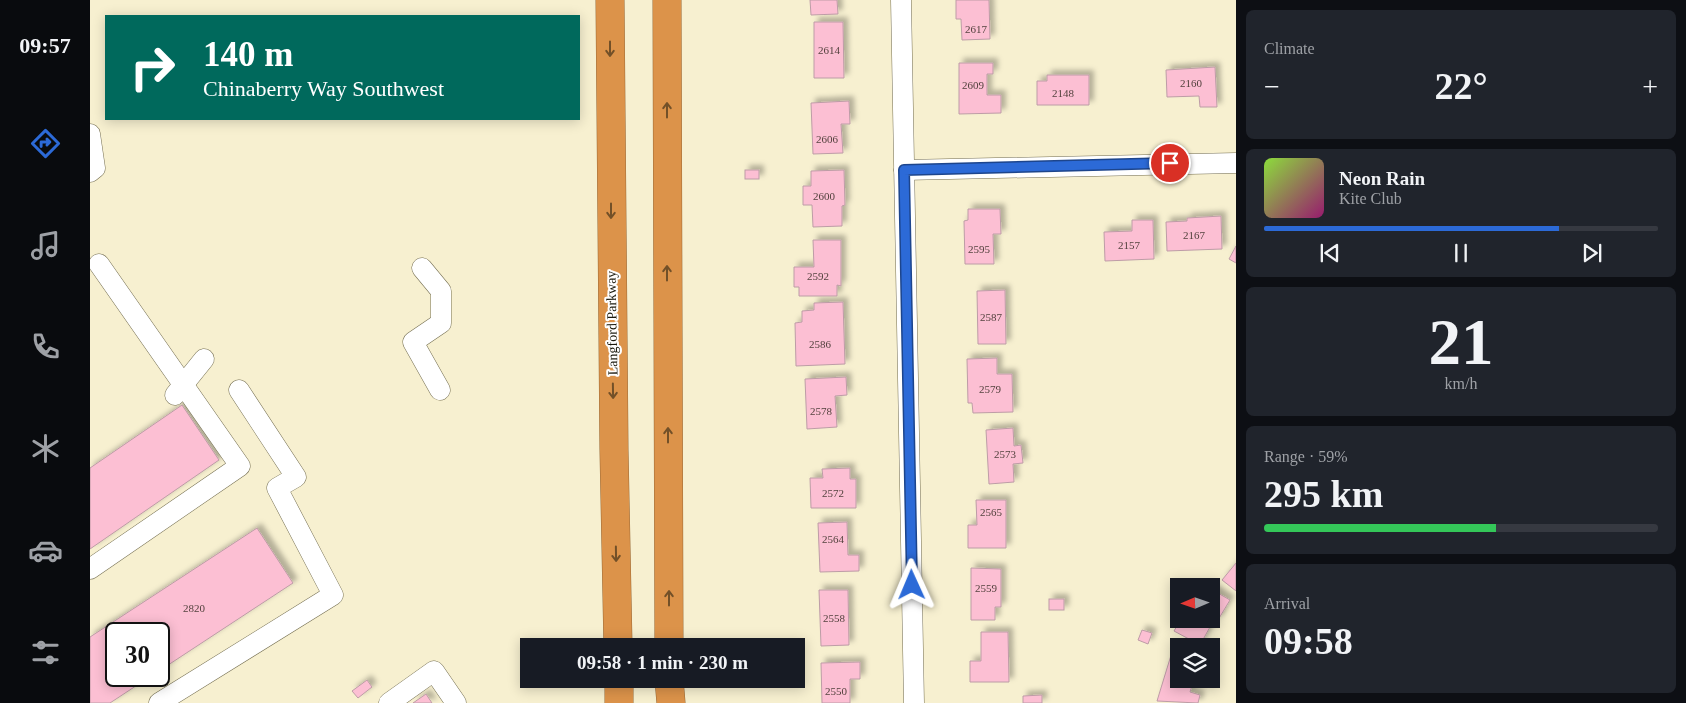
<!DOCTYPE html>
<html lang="en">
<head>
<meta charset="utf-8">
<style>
	body { margin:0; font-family:"Times New Roman",serif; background:#20242c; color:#f1f3f6; height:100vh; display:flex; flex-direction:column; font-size:19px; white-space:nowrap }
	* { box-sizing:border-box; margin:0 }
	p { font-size:16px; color:#9ea1a6 }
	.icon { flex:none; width:28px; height:28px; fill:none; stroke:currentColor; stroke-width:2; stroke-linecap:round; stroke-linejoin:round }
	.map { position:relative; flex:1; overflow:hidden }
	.drawer { display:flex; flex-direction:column; gap:10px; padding:10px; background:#0d0f14; width:450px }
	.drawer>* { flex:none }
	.hud { position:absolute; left:15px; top:15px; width:475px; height:105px; border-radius:0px; box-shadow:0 2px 12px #0003; background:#00695c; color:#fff; overflow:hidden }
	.needle { width:32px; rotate:268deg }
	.buttons { position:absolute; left:1080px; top:578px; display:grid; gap:10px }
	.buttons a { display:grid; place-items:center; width:50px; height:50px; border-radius:0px; background:#171b24; box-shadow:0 2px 12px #0003; font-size:25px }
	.speed { position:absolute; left:15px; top:622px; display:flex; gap:10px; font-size:25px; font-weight:700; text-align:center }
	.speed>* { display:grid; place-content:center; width:65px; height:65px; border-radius:50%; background:#171b24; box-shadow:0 2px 12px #0003; line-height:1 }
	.speed .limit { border:2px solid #111; border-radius:8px; background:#fff; color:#111 }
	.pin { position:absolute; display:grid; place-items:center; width:42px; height:42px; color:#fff; margin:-21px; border:2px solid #fff; border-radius:50%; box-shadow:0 1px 5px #0007 }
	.me { position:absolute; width:55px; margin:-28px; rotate:359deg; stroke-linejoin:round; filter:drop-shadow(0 0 4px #0008) }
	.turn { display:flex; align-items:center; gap:18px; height:105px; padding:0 15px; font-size:22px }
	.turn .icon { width:65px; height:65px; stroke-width:2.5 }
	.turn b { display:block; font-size:35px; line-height:42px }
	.big { font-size:38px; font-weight:700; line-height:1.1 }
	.drawer .card { flex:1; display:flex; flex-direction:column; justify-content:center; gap:8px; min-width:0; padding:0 18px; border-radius:8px; background:#20242c }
	.drawer .dial { align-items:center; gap:0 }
	.dial b { font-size:65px; line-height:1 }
	.song { display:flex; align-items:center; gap:15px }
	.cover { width:60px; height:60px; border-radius:8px; background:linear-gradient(135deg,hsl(90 70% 55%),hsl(320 70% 35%)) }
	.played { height:5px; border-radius:2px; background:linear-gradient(90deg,#2c6ad7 75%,#363941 75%) }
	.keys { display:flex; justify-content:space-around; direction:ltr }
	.heat { display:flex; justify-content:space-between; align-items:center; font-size:28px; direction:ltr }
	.charge { height:8px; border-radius:4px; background:linear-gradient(90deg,#34c759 59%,#363941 0) }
	.trip { position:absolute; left:430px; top:638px; width:285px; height:50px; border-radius:0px; background:#171b24; box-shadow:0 2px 12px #0003; font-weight:700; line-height:50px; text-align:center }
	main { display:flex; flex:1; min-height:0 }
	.tab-bar { display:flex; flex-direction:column; width:90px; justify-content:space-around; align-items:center; background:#090b0e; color:#9ea1a6 }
	.tab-bar .icon { width:35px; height:35px }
	.tab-bar .selected { color:#2c6ad7 }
	.tab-bar b { font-size:22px; color:#f1f3f6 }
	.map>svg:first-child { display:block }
</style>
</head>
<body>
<main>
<nav class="tab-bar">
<b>09:57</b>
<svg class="icon selected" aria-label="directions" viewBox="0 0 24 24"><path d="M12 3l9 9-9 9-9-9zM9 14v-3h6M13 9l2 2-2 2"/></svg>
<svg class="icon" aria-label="music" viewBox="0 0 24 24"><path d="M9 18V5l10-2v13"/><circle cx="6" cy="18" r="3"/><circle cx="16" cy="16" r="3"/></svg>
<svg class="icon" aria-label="phone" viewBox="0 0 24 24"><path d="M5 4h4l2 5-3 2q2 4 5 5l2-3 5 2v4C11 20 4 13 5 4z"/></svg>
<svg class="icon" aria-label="climate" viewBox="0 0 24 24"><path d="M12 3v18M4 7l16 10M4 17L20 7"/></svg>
<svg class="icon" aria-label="car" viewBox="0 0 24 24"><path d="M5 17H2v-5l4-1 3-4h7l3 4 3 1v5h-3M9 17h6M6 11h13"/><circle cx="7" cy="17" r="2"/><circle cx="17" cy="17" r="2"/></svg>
<svg class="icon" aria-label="filters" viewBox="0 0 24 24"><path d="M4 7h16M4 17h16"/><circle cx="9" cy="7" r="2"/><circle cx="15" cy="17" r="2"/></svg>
</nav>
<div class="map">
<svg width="1146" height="703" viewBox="0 0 1146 703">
	<defs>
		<filter id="shadow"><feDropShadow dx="4.5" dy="-4.5" stdDeviation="2.5" flood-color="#0004"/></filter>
	</defs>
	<rect width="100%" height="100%" fill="#f7f0d0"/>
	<g fill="#fcbfd3" stroke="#bd9ca6" filter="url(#shadow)">
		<polygon points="720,0 747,0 748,14 721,15"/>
		<polygon points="866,0 899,0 900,39 872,40 871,19 866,19"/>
		<polygon points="724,22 753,22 754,78 724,78"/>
		<polygon points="869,63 903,63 903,74 897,74 897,95 911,95 911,113 869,114"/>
		<polygon points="1125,67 1127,107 1110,107 1109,96 1077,97 1076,70"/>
		<polygon points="957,75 999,75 999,105 947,105 947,81 957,81"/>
		<polygon points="759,101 760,124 751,124 753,153 723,154 721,103"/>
		<rect x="655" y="170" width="14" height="9"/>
		<polygon points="754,170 755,205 752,206 752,226 723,227 722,205 713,205 713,186 721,186 721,171"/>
		<polygon points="878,209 910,209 911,234 903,234 904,264 875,264 874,221 878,220"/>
		<polygon points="1131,216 1132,249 1077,251 1076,222 1097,221 1097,218"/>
		<polygon points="1042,220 1063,220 1064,259 1015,261 1014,232 1042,231"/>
		<polygon points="723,240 751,240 751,286 747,285 747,296 709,296 709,287 704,287 704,267 724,267"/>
		<polygon points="1146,246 1146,263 1139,259"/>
		<polygon points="915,290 916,344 888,344 887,291"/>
		<polygon points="753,302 755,364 706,366 705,323 712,322 712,311 724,310 724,303"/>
		<polygon points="907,358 907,374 922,374 923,412 883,413 882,403 878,403 877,359"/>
		<polygon points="756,377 757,395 745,396 747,427 717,429 715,379"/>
		<polygon points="92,405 129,460 0,549 0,468"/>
		<polygon points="923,428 924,446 931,445 933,463 923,464 924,482 899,484 896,430"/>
		<polygon points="760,468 760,479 766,479 766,508 721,508 720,478 733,478 732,469"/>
		<polygon points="886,500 916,500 916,548 878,548 878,525 887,525"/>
		<polygon points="757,522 758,555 769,555 769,571 730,572 728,523"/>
		<polygon points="167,528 203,583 69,671 69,634 26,634 26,676 61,676 20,703 0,703 0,637"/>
		<polygon points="1146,563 1146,591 1132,580"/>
		<polygon points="881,568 911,569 911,607 905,607 905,620 881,620"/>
		<polygon points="1121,589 1140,600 1128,620 1125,618 1110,645 1084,631 1091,619 1121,619"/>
		<polygon points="729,590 758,590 759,645 731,646"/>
		<rect x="959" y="599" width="15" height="11"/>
		<polygon points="1052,630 1062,633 1058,644 1048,640"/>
		<polygon points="891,632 918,632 919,682 880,682 880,661 891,661"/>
		<polygon points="1082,652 1089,654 1089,679 1104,679 1100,692 1110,695 1108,703 1067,701"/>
		<polygon points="770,662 770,679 760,679 760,703 732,703 731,663"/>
		<polygon points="277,680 282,687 268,698 262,691"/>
		<polygon points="336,694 342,703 323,703"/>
		<polygon points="952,695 952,703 933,703 933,696"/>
	</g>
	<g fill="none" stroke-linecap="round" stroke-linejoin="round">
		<defs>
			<g id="minor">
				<polyline points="811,0 824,703"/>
				<polyline points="0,134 5,168 0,172"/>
				<polyline points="814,170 1146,163"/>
				<polyline points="332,268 351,291 351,323 323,342 350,390"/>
				<polyline points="85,395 114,359"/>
				<polyline points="0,569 150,466 9,264"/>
				<polyline points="69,703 243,595 187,488 206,477 149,390"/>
				<polyline points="299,703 344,671 366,703"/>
			</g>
			<g id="highway">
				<polyline points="520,0 524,450 528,646"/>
				<polyline points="577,0 579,646"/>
				<polyline points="529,679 529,703"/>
				<polyline points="579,679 581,703"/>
			</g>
		</defs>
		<use href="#minor" stroke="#746e51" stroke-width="21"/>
		<use href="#highway" stroke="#986835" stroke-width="29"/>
		<use href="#minor" stroke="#fff" stroke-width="20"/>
		<use href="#highway" stroke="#dc934a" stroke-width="28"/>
	</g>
	<defs><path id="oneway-shaft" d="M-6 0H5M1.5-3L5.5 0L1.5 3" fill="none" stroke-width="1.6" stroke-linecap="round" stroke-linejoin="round" transform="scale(1.25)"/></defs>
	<g stroke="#725028">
		<use href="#oneway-shaft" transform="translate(520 49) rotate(90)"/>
		<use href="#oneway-shaft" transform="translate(577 110) rotate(-90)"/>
		<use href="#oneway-shaft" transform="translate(521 211) rotate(90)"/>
		<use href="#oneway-shaft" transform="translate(577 273) rotate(-90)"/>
		<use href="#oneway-shaft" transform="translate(523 391) rotate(89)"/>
		<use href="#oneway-shaft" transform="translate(578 435) rotate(-90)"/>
		<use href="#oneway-shaft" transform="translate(526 554) rotate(89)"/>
		<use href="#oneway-shaft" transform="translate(579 598) rotate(-90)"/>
	</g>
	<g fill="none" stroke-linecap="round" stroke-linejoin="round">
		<defs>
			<polyline id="route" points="822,585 814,170 1080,163"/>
		</defs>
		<use href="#route" stroke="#1d458c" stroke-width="12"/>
		<use href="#route" stroke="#2c6ad7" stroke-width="9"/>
	</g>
	<g text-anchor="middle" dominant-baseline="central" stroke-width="4" stroke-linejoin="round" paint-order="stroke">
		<g font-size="11" fill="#53423e">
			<text x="886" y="29">2617</text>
			<text x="739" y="50">2614</text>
			<text x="1101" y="83">2160</text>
			<text x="883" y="85">2609</text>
			<text x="973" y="93">2148</text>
			<text x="737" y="139">2606</text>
			<text x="734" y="196">2600</text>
			<text x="1104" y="235">2167</text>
			<text x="1039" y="245">2157</text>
			<text x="889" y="249">2595</text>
			<text x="728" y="276">2592</text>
			<text x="901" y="317">2587</text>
			<text x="730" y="344">2586</text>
			<text x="900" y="389">2579</text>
			<text x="731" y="411">2578</text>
			<text x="915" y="454">2573</text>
			<text x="743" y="493">2572</text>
			<text x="901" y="512">2565</text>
			<text x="743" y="539">2564</text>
			<text x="896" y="588">2559</text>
			<text x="104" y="608">2820</text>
			<text x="744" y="618">2558</text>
			<text x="746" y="691">2550</text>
		</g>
		<g font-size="14" fill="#1b190d" stroke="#fff">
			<text transform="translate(522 323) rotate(-91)">Langford Parkway</text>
		</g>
	</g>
</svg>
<div class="buttons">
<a><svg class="needle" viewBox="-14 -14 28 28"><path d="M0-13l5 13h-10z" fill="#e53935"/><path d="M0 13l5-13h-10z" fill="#9ea1a6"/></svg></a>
<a><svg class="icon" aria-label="layers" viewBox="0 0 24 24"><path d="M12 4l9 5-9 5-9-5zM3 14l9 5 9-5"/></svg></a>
</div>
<div class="speed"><div class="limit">30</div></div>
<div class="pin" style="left:1080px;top:163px;background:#d93025"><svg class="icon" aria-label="arrive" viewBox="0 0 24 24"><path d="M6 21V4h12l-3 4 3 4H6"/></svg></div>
<svg class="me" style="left:822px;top:585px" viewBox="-20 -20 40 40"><path d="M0-17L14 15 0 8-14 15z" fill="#2c6ad7" stroke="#fff" stroke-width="4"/></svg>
<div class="trip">09:58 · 1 min · 230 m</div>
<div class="hud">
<div class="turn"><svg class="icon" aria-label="right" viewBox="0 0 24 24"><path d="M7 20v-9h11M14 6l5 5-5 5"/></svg><div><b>140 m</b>Chinaberry Way Southwest</div></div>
</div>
</div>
<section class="drawer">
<div class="card"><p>Climate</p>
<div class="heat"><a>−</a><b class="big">22°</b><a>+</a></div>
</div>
<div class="card">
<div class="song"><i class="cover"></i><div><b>Neon Rain</b><p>Kite Club</p></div></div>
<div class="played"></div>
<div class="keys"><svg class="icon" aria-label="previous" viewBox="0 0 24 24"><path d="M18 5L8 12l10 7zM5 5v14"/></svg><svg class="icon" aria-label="pause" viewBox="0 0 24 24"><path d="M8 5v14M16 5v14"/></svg><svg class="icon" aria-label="next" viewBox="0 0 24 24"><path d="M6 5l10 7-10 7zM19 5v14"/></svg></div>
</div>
<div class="card dial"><b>21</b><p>km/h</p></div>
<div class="card"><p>Range · 59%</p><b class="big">295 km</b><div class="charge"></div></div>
<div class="card"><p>Arrival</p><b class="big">09:58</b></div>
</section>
</main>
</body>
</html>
